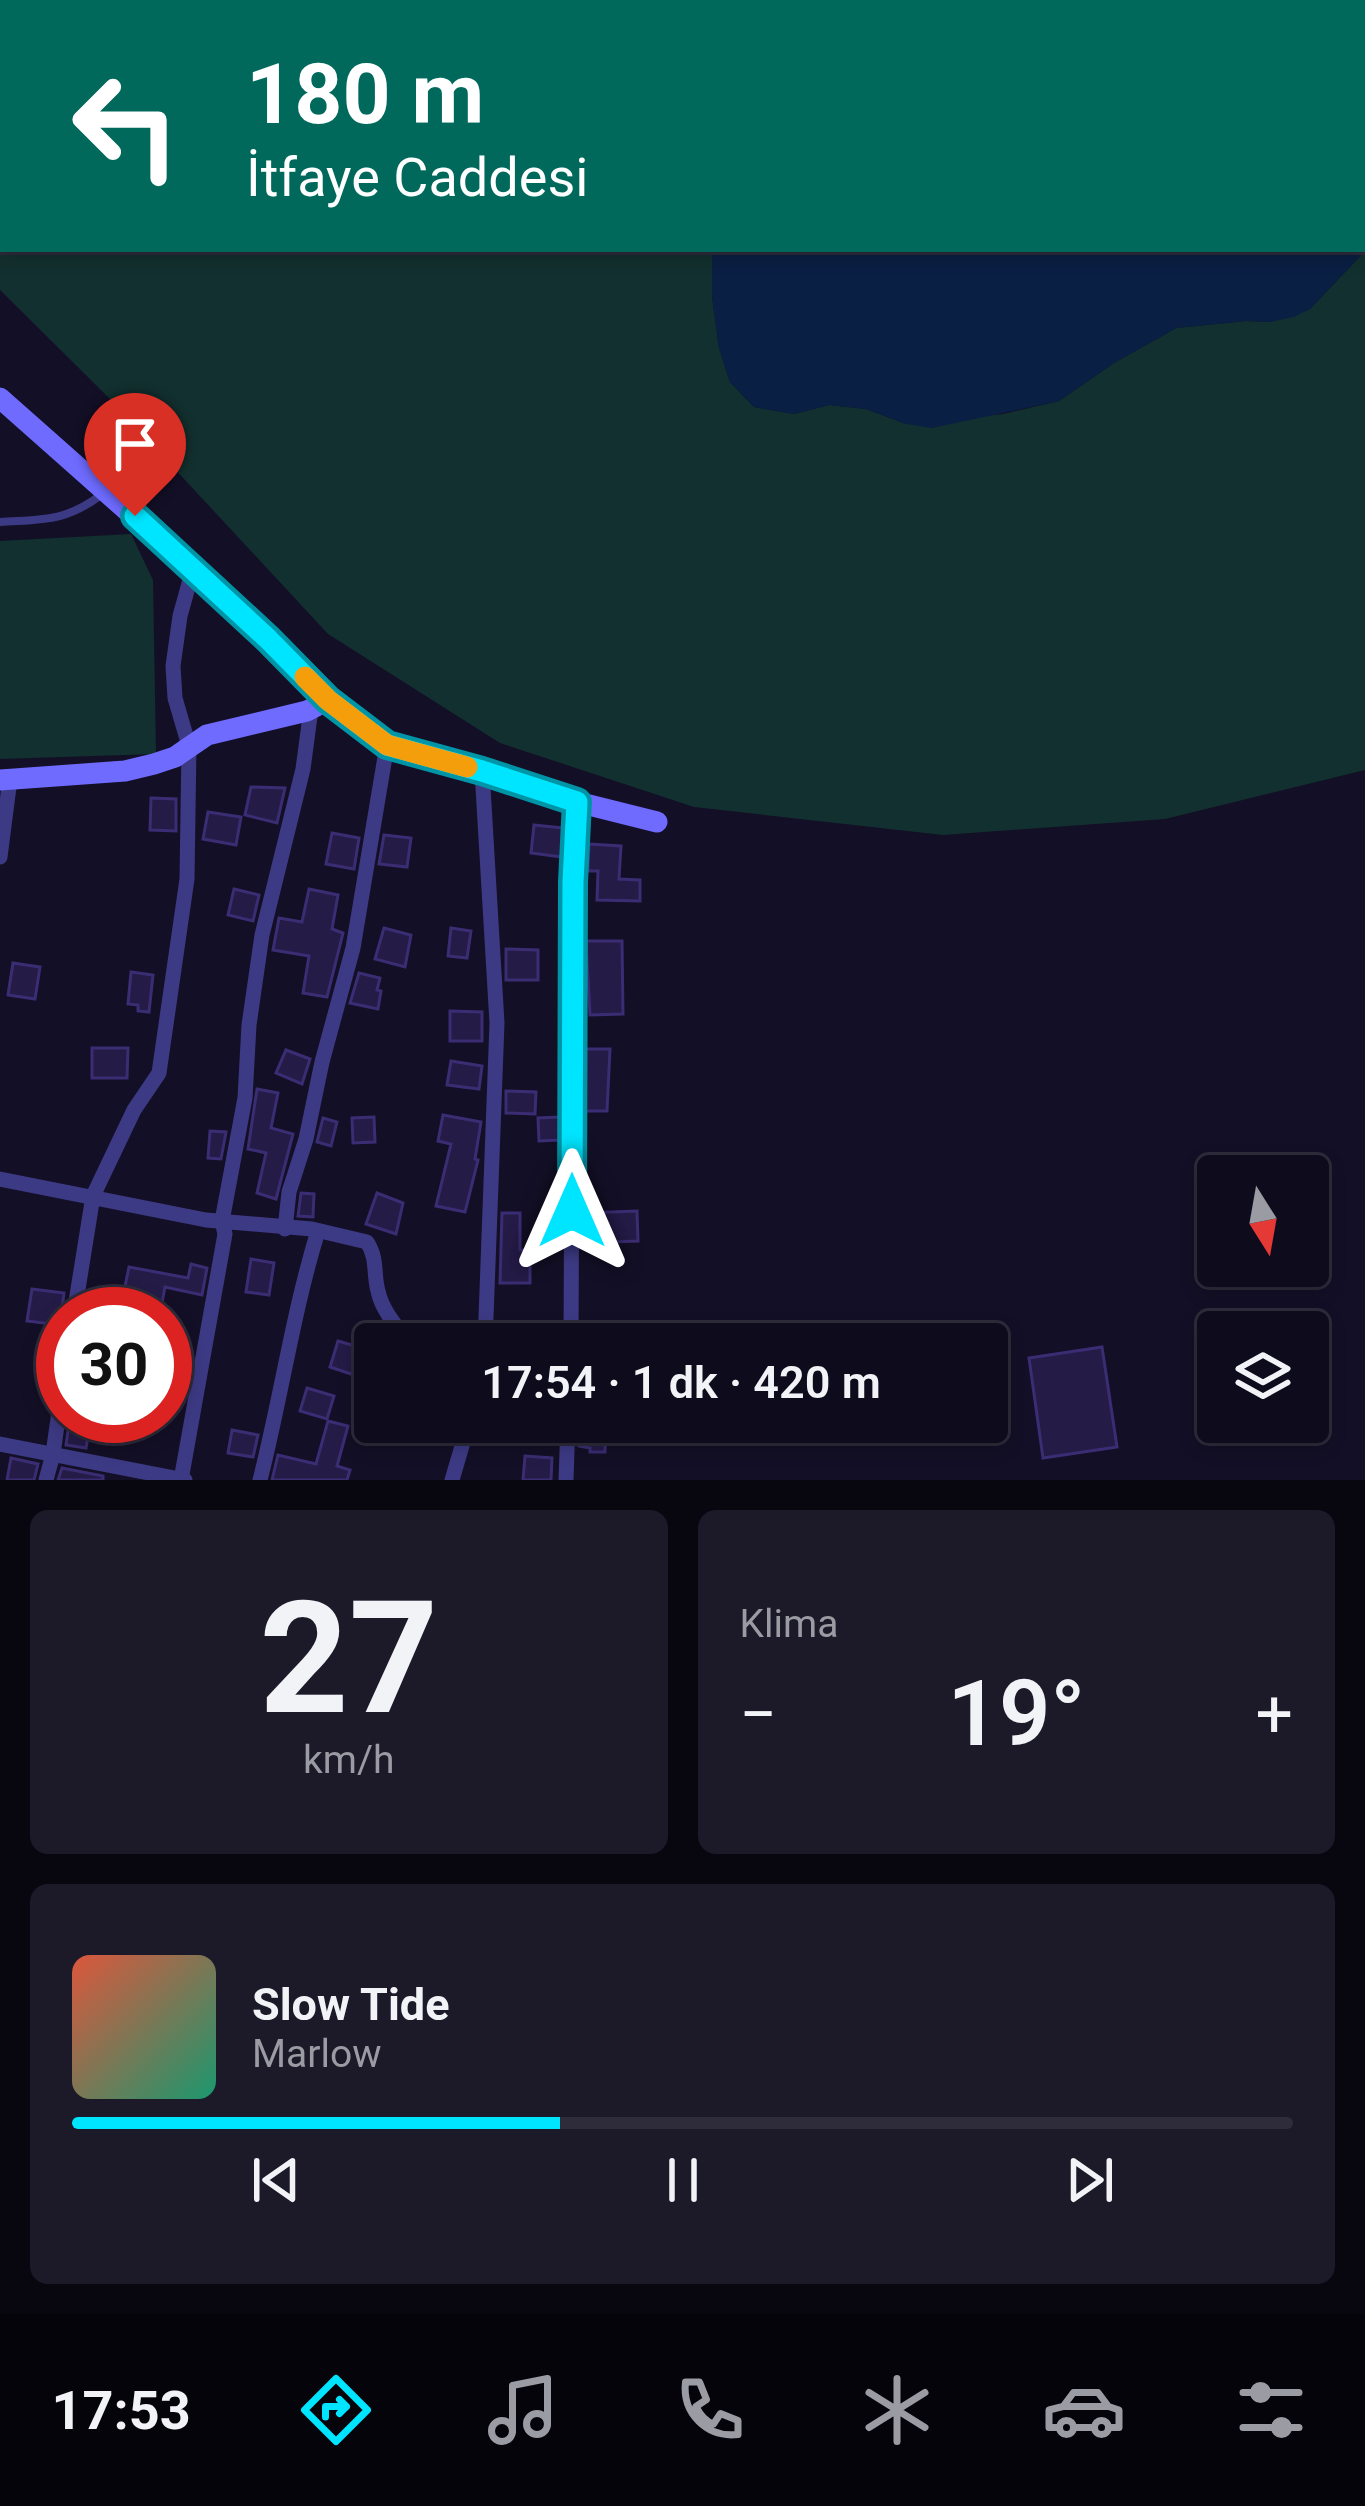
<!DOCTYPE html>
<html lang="tr">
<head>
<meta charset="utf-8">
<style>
	body { margin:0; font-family:Roboto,sans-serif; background:#1c1929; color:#f1f3f6; height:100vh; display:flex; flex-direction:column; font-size:45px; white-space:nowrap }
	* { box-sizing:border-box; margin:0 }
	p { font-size:39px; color:#9b9ba3 }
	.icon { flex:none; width:66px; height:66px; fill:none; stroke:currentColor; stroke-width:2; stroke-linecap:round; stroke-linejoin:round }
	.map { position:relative; height:1480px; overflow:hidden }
	.side { display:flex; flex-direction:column; gap:30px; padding:30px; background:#08060f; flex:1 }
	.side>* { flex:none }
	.hud { position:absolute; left:0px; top:0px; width:1365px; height:252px; box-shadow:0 6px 18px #0003,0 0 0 3px #2e2b3b; background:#00695c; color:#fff; overflow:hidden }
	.needle { width:78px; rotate:169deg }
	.fabs { position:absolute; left:1197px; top:1155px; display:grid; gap:24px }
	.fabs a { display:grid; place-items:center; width:132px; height:132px; border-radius:12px; background:#0e0b1c; box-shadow:0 6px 18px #0003,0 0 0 3px #2e2b3b; font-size:60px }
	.speed { position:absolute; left:36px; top:1287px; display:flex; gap:24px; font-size:60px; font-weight:700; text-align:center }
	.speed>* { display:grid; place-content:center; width:156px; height:156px; border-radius:50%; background:#0e0b1c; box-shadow:0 6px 18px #0003,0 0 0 3px #2e2b3b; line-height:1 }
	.speed .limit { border:18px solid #d22; background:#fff; color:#111 }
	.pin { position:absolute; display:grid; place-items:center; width:102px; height:102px; color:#fff; margin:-123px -51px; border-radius:50% 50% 50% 0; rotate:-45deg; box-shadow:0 0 12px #0007 }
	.pin .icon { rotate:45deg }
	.me { position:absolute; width:132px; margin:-66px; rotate:0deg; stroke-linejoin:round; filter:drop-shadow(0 0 9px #0008) }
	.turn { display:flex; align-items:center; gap:42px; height:252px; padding:0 48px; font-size:54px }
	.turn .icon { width:156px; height:156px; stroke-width:2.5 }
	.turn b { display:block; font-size:84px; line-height:102px }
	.big { font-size:90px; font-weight:600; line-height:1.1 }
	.side .card { flex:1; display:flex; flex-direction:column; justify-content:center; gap:18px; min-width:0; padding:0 42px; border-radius:18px; background:#1c1929 }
	.side .dial { align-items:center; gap:0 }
	.dial b { font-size:156px; line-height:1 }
	.song { display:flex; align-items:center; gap:36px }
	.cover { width:144px; height:144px; border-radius:18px; background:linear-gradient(135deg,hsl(10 70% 55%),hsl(160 70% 35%)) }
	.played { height:12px; border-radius:6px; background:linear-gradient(90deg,#00e5ff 40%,#2e2b3b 40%) }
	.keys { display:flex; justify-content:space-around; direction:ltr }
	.heat { display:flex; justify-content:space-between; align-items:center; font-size:66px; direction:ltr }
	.side .tiles { flex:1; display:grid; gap:30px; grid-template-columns:1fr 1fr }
	.card:last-child { grid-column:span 2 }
	.trip { position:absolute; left:354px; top:1323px; width:654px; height:120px; border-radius:12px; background:#0e0b1c; box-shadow:0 6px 18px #0003,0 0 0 3px #2e2b3b; font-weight:600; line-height:120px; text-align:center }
	.tabs { display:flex; height:192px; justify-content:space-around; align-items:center; background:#06040b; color:#9b9ba3 }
	.tabs .icon { width:84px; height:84px }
	.tabs .on { color:#00e5ff }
	.tabs b { font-size:54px; color:#f1f3f6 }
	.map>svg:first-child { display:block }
</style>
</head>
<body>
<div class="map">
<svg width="1365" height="1480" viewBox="0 0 1365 1480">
	<rect width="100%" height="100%" fill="#130f26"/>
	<g fill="#12302f">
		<polygon points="0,0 416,0 418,3 3,3 3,249 712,249 712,297 719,348 730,382 754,407 794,414 829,405 866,409 906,424 1003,414 1059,401 1114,363 1176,328 1246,321 1270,322 1310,309 1365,251 1365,770 1165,819 943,835 694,807 500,743 328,634 107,396 0,290"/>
		<polygon points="131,534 153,580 156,754 0,759 0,541"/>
	</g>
	<polygon fill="#0a1f44" points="416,0 1365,0 1365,251 1310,309 1294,317 1270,322 1246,321 1176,328 1114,363 1059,401 932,428 906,424 866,409 829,405 794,414 754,407 730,382 719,348 712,297 712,249 1362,249 1362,3 418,3"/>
	<g fill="#241b47" stroke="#3b2d73" stroke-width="3">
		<polygon points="251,787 285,788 277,823 245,815"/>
		<polygon points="151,798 176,799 176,831 150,830"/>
		<polygon points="208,812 241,817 236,845 203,839"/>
		<polygon points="534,825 564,828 562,857 531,853"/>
		<polygon points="332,833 359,838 354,869 326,864"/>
		<polygon points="384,835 411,838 407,867 379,864"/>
		<polygon points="589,844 621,846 619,879 640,880 640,901 597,900 598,871 588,871"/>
		<polygon points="234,889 259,895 253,921 228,915"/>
		<polygon points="309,889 338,895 332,929 343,933 327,997 303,993 309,956 273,950 279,918 302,922"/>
		<polygon points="384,928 411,935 405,967 375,959"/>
		<polygon points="451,928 471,931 467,958 448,956"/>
		<polygon points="586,941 622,941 623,1014 590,1015"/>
		<polygon points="506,949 538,950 538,980 506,980"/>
		<polygon points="13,963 40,967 35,999 8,995"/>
		<polygon points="131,972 153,975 149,1012 138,1011 138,1005 128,1004"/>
		<polygon points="359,973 380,978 377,990 381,991 378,1009 350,1003"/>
		<polygon points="450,1011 482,1012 482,1041 450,1041"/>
		<polygon points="92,1048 128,1048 127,1078 92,1078"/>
		<polygon points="584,1049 610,1049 607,1111 584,1111"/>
		<polygon points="286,1050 310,1059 302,1084 276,1073"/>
		<polygon points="451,1061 482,1066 479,1089 447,1085"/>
		<polygon points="257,1089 278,1093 271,1128 293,1134 276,1199 257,1193 266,1153 248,1149"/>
		<polygon points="506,1091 536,1092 535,1114 506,1113"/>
		<polygon points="443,1115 481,1122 475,1159 478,1160 465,1212 436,1206 451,1144 438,1141"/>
		<polygon points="374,1117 375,1142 353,1143 352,1118"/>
		<polygon points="560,1117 560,1140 539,1141 538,1118"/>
		<polygon points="323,1118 337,1122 331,1146 317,1142"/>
		<polygon points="210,1131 226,1132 221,1159 208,1158"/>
		<polygon points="301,1193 314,1194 313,1217 298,1216"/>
		<polygon points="377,1193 403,1203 396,1234 366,1224"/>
		<polygon points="637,1211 638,1241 585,1243 584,1213"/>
		<polygon points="502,1213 520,1213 520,1250 530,1250 530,1283 500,1283"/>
		<polygon points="251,1259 274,1263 269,1295 246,1292"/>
		<polygon points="191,1264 207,1268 202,1295 165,1287 162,1303 123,1296 129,1267 188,1278"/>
		<polygon points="32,1289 64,1293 60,1325 27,1321"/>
		<polygon points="338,1341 362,1348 354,1375 330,1367"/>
		<polygon points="1102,1347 1117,1447 1043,1458 1029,1358"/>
		<polygon points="307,1388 334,1396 327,1419 300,1411"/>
		<polygon points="70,1416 91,1419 86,1448 66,1445"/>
		<polygon points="328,1421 348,1426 337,1466 350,1470 347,1480 272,1480 278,1455 316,1464"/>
		<polygon points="580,1422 606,1422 605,1452 590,1452 590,1448 579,1446"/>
		<polygon points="232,1430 258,1435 253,1457 228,1453"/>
		<polygon points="525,1456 552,1458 551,1480 523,1480"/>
		<polygon points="11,1458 38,1464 34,1480 7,1480"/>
		<polygon points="62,1468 103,1476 103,1480 58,1480"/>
	</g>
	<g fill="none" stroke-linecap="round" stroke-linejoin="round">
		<path stroke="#3d3a85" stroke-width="8" d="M0,522c43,-3 65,0 101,-27"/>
		<g stroke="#3d3a85" stroke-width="15">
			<polyline points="482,771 497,1023 485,1344"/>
			<polyline points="0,857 10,779"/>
			<path d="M0,1179l206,41 106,9 55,13c11,17 6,31 11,49 4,20 20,37 32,53"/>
			<polyline points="285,1229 289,1192 306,1139 322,1062 353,948 387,745"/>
			<polyline points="74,1314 93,1196 134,1110 159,1073 187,879 189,746 175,698 173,666 180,616 193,569"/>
			<polyline points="571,1344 573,882 577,802"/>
			<polyline points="0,1444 185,1480"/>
			<polyline points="46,1480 53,1454 63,1383"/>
			<polyline points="181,1480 225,1234 222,1221 245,1098 249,1025 262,935 303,769 311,709"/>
			<path d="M260,1480c21,-82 33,-168 58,-249"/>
			<polyline points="452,1480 469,1422"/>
			<polyline points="566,1480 568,1422"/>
		</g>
		<g stroke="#6f6bff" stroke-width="21">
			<polyline points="0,398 193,569 328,700 387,745 482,771 577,802 657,822"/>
			<polyline points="0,780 125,771 154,764 175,757 207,735 307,711 328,700"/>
		</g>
	</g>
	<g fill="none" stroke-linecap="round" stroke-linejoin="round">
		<defs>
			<polyline id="route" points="135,516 268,639 328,700 387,745 482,771 577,802 573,882 572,1211"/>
		</defs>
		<use href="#route" stroke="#0095a6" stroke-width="30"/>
		<use href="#route" stroke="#00e5ff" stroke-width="21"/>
		<polyline stroke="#f59e0b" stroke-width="21" points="305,677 328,700 387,745 467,767"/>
	</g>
</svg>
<div class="fabs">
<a><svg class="needle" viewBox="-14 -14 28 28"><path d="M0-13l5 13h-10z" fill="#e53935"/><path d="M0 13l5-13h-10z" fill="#9b9ba3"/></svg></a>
<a><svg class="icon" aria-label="layers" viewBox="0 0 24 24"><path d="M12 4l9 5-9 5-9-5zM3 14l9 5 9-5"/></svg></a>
</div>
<div class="speed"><div class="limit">30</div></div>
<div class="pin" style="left:135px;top:516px;background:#d93025"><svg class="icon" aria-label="arrive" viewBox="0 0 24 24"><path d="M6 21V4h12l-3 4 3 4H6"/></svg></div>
<svg class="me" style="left:572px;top:1211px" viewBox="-20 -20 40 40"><path d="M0-17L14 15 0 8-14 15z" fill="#00e5ff" stroke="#fff" stroke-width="4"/></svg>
<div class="trip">17:54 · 1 dk · 420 m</div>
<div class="hud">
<div class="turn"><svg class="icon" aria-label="left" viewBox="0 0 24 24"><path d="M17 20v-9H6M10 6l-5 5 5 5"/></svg><div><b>180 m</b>İtfaye Caddesi</div></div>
</div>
</div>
<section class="side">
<div class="tiles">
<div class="card dial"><b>27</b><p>km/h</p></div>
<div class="card"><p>Klima</p>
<div class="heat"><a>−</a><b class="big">19°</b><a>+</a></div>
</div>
<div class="card">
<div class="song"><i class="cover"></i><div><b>Slow Tide</b><p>Marlow</p></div></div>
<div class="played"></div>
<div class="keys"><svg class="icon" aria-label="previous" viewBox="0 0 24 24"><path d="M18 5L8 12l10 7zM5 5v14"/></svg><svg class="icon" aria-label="pause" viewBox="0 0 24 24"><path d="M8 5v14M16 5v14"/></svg><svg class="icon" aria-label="next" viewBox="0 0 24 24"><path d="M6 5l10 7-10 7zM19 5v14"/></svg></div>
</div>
</div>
</section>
<nav class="tabs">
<b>17:53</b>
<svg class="icon on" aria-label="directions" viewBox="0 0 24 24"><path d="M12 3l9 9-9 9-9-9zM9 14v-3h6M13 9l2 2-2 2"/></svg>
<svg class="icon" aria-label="music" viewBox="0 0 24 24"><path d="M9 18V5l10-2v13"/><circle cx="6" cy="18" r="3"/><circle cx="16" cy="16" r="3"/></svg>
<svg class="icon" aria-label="phone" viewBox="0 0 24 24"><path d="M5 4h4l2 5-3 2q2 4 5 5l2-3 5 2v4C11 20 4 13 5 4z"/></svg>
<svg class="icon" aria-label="climate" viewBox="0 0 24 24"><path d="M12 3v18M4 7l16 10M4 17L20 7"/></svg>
<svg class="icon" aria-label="car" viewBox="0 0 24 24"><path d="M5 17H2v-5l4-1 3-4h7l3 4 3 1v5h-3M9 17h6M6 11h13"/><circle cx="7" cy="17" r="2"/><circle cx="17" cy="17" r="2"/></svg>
<svg class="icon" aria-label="filters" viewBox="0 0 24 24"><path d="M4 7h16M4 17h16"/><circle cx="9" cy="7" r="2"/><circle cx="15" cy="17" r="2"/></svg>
</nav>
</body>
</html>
